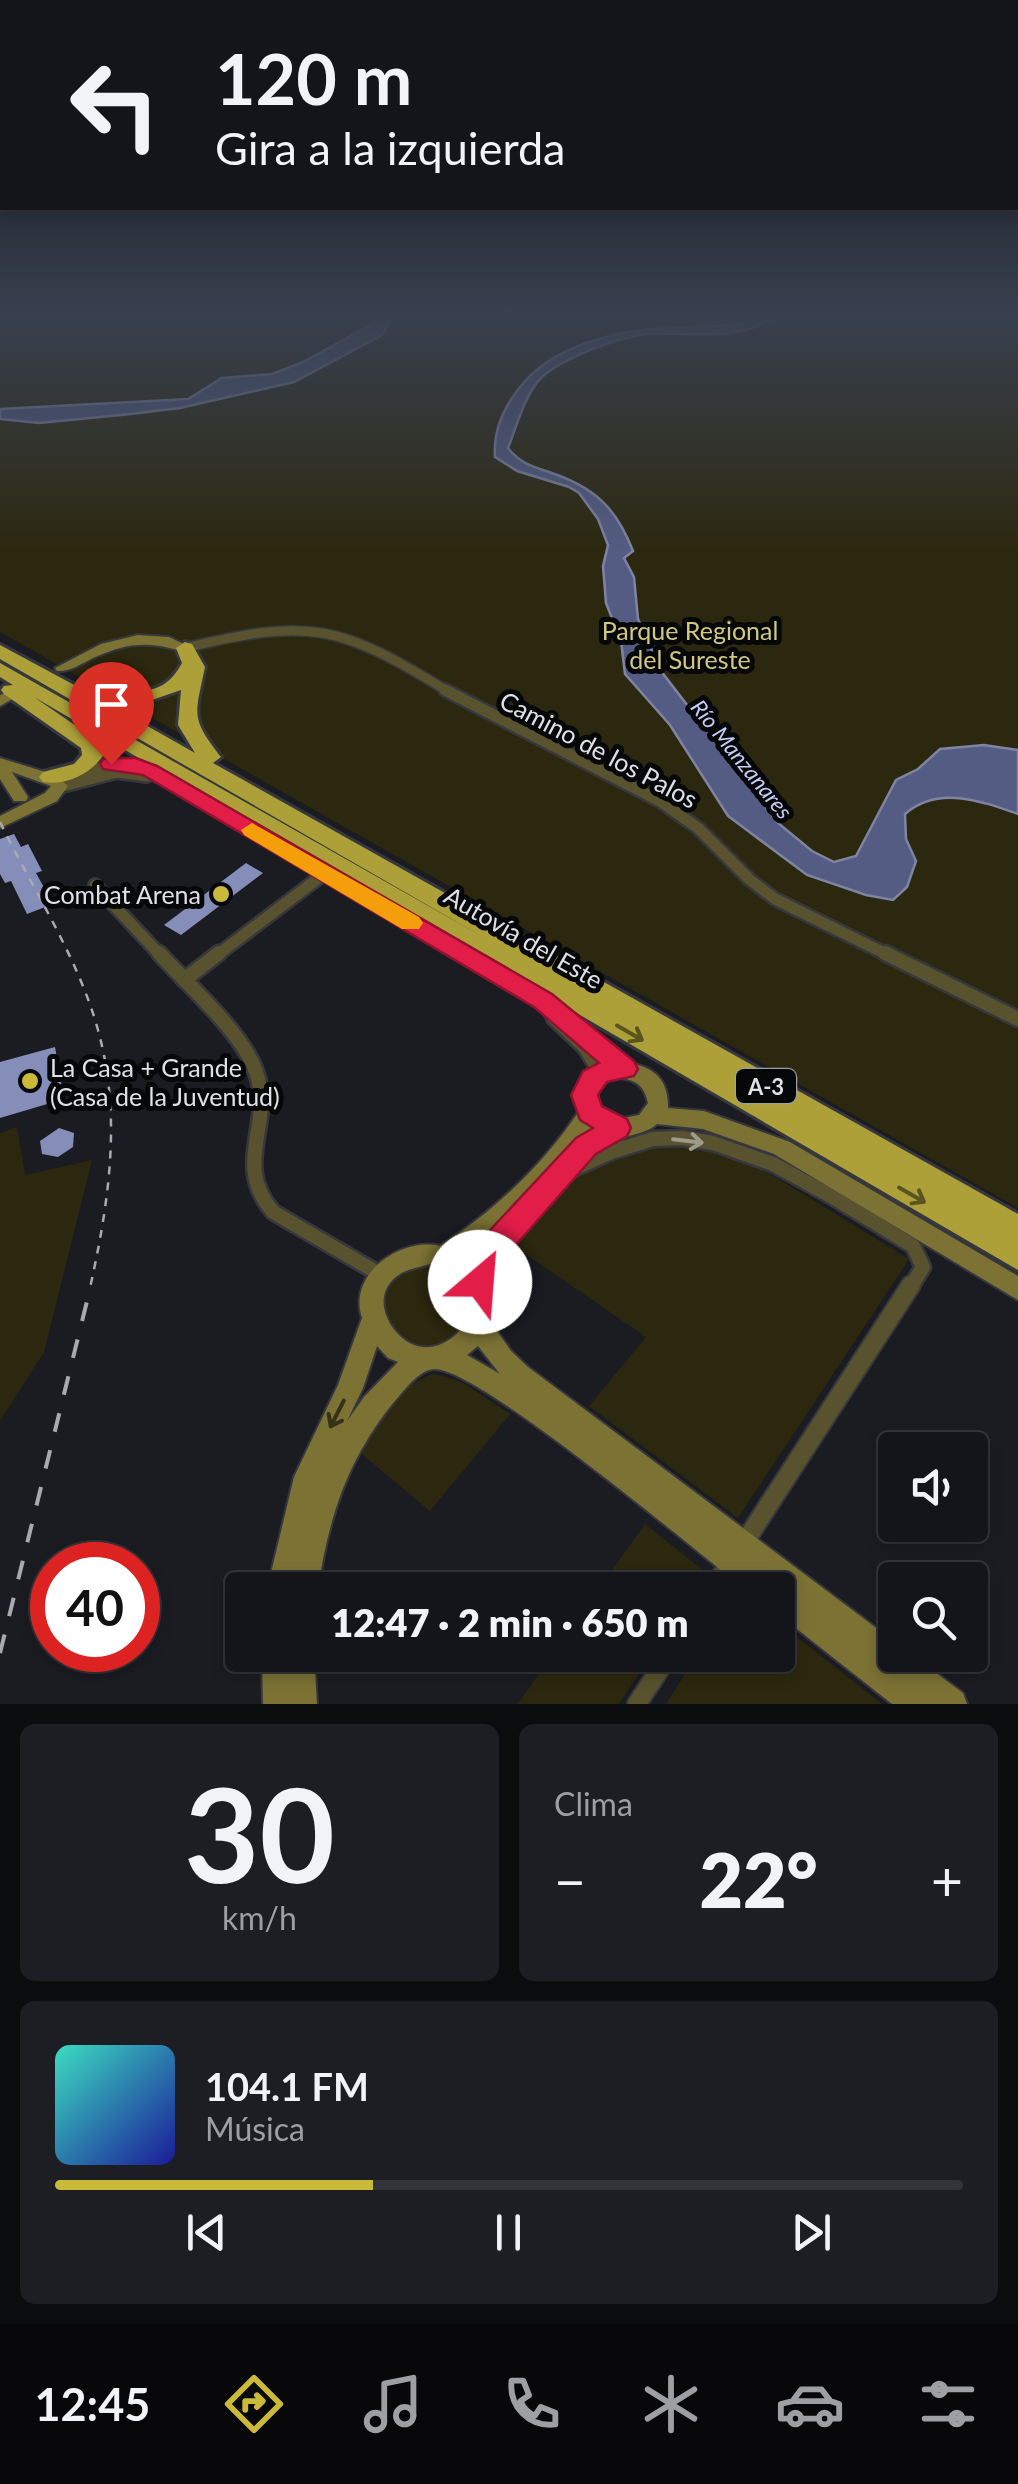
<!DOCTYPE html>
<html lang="es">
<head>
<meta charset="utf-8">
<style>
	body { margin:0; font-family:Lato,sans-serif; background:#1d1e23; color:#f1f3f6; height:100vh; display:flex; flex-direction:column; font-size:38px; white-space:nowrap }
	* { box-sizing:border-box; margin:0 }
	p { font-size:32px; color:#9d9fa2 }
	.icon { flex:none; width:55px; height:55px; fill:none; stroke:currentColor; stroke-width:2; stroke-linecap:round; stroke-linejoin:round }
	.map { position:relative; height:1704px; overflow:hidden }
	.drawer { display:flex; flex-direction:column; gap:20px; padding:20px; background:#0b0c0e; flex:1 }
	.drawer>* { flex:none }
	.hud { position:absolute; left:0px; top:0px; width:1020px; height:210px; box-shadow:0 5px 15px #0003,0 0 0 2px #333439; background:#14151a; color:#f1f3f6; overflow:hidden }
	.buttons { position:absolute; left:878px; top:1432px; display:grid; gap:20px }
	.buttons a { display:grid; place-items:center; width:110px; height:110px; border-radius:10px; background:#14151a; box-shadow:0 5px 15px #0003,0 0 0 2px #333439; font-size:50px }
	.speed { position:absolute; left:30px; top:1542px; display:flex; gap:20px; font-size:50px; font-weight:700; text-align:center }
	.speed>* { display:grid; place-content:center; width:130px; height:130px; border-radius:50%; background:#14151a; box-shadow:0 5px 15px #0003,0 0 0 2px #333439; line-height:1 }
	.speed .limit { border:15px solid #d22; background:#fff; color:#111 }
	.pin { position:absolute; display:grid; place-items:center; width:85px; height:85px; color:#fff; margin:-102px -42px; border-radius:50% 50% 50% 0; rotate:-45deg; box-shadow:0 0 10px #0007 }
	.pin .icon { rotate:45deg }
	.me { position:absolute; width:110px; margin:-55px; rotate:27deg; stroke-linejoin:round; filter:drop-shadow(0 0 8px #0008) }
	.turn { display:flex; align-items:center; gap:35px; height:210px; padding:0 50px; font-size:45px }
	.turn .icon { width:130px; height:130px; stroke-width:2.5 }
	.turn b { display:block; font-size:70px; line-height:85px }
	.big { font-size:75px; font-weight:800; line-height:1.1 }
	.drawer .widget { flex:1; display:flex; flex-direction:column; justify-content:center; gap:15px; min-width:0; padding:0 35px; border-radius:15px; background:#1d1e23 }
	.drawer .dial { align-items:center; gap:0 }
	.dial b { font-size:130px; line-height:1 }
	.song { display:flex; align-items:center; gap:30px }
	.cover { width:120px; height:120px; border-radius:15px; background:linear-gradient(135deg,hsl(170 70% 55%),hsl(240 70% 35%)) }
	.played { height:10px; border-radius:5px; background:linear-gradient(90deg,#cbba39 35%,#333439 35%) }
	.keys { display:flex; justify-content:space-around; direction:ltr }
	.heat { display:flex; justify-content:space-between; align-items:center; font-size:55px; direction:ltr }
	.drawer .tiles { flex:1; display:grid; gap:20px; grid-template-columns:1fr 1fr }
	.widget:last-child { grid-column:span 2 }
	.trip { position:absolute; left:225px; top:1572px; width:570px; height:100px; border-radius:10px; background:#14151a; box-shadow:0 5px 15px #0003,0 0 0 2px #333439; font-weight:800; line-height:100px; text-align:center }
	.menu { display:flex; height:160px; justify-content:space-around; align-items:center; background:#08080a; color:#9d9fa2 }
	.menu .icon { width:70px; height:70px }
	.menu .selected { color:#cbba39 }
	.menu b { font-size:45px; color:#f1f3f6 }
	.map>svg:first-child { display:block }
</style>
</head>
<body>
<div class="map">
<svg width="1018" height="1704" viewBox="0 0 1018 1704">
	<rect width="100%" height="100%" fill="#1a1c22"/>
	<g fill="#2c280f">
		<polygon points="0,315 1018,315 1018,1208 0,632"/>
		<polygon points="17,1127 25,1175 92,1160 44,1352 0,1421 0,1133"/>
		<path d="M669,1144l26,1 48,12 166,102 -171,259 -149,-112 57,-69 -135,-93c55,-61 73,-87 158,-100z"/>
		<path d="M435,1263c72,21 20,108 -32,78 -9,-5 -15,-16 -22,-23 4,-36 15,-53 54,-55z"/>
		<path d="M434,1374l28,8 48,32 -80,97 -74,-62c22,-28 42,-65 78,-75z"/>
		<polygon points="645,1524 705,1572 693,1590 598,1590"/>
		<polygon points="778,1622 882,1704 666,1704 697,1655 778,1655"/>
		<polygon points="552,1655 651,1655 619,1704 518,1704"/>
	</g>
	<g fill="#545c83" stroke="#7e84a1" stroke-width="2.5">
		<polygon points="375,315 392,315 382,335 294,382 180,408 131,414 39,423 0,419 0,409 188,399 222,378 272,374 303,362 370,325"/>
		<path d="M762,315h14c-36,29 -86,16 -128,19 -29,3 -86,24 -107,44 -16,16 -25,50 -33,70 12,15 23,18 41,24 45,15 67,35 84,79l-9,7 10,19 4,42 23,52 117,152 34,28 22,11 22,-6 40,-76 22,-11 22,-20 44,-4 34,5v64c-37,-13 -80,-29 -113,0l1,25 10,22 -9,26 -14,13 -27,-5 -59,-20 -79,-59 -58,-91 -45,-51 -4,-33 -15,-38 -3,-37 5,-21 -10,-26 -19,-26 -10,-6 -52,-16 -22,-14c-2,-27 8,-49 25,-70 32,-41 94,-56 144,-59 33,-3 68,3 98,-13z"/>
	</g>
	<g fill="#858eb8">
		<polygon points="14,834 21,847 28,844 42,871 36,873 53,904 27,914 11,881 5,883 0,874 0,839"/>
		<polygon points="246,863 263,873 181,935 164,925"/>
		<polygon points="55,1047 64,1099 0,1118 0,1062"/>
		<polygon points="59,1128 74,1133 73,1147 58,1157 42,1154 40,1141"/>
	</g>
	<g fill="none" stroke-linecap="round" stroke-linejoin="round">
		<defs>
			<path id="street-far3" d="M185,648c126,-31 155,-23 264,44"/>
			<g id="street-far2">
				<polyline points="445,690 660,801 698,828 749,879 775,899 890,956"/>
				<polyline points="79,773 118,764 150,770 467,956"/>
				<polyline points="59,787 117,772 147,776"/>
				<polyline points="95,885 161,956"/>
				<polyline points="216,956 320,877"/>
			</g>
			<g id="street-far1">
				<path d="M159,953c28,31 84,80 97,119 19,53 -25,90 17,140l110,64"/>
				<polyline points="463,953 543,1000 625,1069"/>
				<polyline points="885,953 1018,1019"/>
				<polyline points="184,980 219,953"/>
				<polyline points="554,1018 585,1047 601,1073"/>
				<polyline points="571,1170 611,1152 653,1139 682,1138 713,1143 773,1164 831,1196 913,1246 923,1267 910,1288"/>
			</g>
			<g id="street">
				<polyline points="744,1543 911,1285"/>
				<polyline points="712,1590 731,1561"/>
				<polyline points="637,1704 669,1655"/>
			</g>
			<g id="secondary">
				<path d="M138,635l31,2 23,11 -7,4c-37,-11 -56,-10 -92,6 -12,6 -23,14 -36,13l-2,-3 46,-24z"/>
				<polygon points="8,692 16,697 0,706 0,695"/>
				<polygon points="0,758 55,775 68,786 57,801 0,828 0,816 45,793 51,786 12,772 28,797 26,801 14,801 0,779"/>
				<path d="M612,1061c32,2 57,10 56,47l36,3 86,31 228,134v24l-244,-146 -71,-25 -46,-5c-13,12 -35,10 -50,21 -47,34 -93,86 -116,140l5,23 -4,16 19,27 17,16 367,275v13h17l51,38 4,11h-75l-114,-90v-24h-32c-49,-38 -265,-220 -311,-221 -14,0 -27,17 -36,27 -49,57 -71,120 -81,194h-51l27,-113 44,-92 24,-67c-15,-45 40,-81 78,-72 53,-34 104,-82 139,-135 -9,-27 9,-42 33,-50zM613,1077c20,2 31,6 35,26l-9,12 -20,4 -21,-12v-18zM593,1125l6,3 -15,11zM497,1231l-21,32 -11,-8zM430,1264c88,21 13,118 -32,70 -17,-18 -22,-45 2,-60 8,-5 21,-7 30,-10zM377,1346l11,12 10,4 -34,35 -17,24 16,-33zM478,1346l22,28 -33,-19z"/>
				<polygon points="262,1655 314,1655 317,1704 263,1704"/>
			</g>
			<path id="highway" d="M185,642l7,2 13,23c-10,49 -15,50 16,90l-8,6 805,451v56l-984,-573 64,44 5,15c-13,18 -37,30 -60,26l-4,-5 4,-5 31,-8 8,-9 -1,-7 -77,-54 -3,-4 3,-4 9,-1 -13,-8v-14l483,274 -483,-278v-14l78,42c27,-14 75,30 104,-24l-6,-15zM181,690l-3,35 17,28 -97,-55 48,4z"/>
		</defs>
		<use href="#street-far3" stroke="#36383d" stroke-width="12"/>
		<use href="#street-far2" stroke="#36383d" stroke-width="16"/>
		<use href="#street-far1" stroke="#36383d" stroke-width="19"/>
		<use href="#street" stroke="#36383d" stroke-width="22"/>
		<use href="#secondary" stroke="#36383d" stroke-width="4"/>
		<use href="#highway" stroke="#36383d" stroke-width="6"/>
		<use href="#street-far3" stroke="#58532e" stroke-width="9"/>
		<use href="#street-far2" stroke="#58532e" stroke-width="11"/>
		<use href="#street-far1" stroke="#58532e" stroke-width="14"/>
		<use href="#street" stroke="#58532e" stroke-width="18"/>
		<use href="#secondary" fill="#7b7234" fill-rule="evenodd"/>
		<use href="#highway" fill="#ada038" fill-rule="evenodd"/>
		<path stroke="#a9aab0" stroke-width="2.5" stroke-dasharray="8 8" stroke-linecap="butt" d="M0,822c33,68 78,135 98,208 24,86 11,172 -8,258"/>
		<polyline stroke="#a9aab0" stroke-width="4" stroke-dasharray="19 19" stroke-linecap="butt" points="0,1653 91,1285"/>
	</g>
	<defs><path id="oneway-shaft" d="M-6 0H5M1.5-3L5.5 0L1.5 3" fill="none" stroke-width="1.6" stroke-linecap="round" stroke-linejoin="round" transform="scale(2.5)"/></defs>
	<g stroke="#5a5420">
		<use href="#oneway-shaft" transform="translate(630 1033) rotate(30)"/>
		<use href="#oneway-shaft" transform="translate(912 1195) rotate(30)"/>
	</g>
	<use stroke="#9c9a8a" href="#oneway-shaft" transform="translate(688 1141) rotate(7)"/>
	<use stroke="#35321a" href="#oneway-shaft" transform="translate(337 1414) rotate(117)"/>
	<linearGradient id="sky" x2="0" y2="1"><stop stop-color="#0e0f13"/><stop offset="0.57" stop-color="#38404f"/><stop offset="1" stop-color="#38404f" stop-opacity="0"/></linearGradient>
	<rect width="1018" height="554" fill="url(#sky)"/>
	<polygon fill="#e11d48" stroke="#92132f" stroke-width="2.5" points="111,758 136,758 157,766 552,994 634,1061 638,1069 634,1076 607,1082 598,1095 602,1106 627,1119 631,1128 627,1136 596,1154 514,1247 500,1266 490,1292 480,1296 469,1292 464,1282 476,1251 492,1228 576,1138 593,1128 580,1120 571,1095 583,1071 599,1063 534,1007 143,775 103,769 100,764 103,759"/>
	<polygon fill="#f59e0b" points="252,823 419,917 423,923 419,929 402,929 244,835 241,830"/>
	<g fill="#cbba39" stroke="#060709" stroke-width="4">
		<circle cx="221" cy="894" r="10"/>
		<circle cx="30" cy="1081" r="10"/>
	</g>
	<g text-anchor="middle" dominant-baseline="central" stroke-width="10" stroke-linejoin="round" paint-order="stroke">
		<g font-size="22" font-style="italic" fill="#c5cef6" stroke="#060709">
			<text transform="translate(742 759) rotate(51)">Río Manzanares</text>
		</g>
		<rect fill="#060709" stroke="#9fa0a4" stroke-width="2.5" x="736" y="1069" width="60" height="34" rx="8"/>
		<g font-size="22" font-weight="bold" fill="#e0e1e6">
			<text x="766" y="1086">A-3</text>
		</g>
		<g font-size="25" fill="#d2c880" stroke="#060709">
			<text x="690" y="630">Parque Regional<tspan x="690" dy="29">del Sureste</tspan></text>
		</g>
		<g font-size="25" fill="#e0e1e6" stroke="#060709">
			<text transform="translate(599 749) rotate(28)">Camino de los Palos</text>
			<text transform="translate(524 937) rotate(30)">Autovía del Este</text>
		</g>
		<g font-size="25" fill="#e0e1e6" stroke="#060709" text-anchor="end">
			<text x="201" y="894">Combat Arena</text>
			<text x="50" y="1067" text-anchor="start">La Casa + Grande<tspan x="50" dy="29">(Casa de la Juventud)</tspan></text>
		</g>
	</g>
</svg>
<div class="buttons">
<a><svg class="icon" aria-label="sound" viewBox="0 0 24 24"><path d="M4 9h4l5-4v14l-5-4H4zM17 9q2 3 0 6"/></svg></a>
<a><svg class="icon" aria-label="search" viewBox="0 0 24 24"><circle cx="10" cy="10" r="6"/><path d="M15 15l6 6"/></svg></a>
</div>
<div class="speed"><div class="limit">40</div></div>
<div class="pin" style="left:111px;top:764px;background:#d93025"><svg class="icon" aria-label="arrive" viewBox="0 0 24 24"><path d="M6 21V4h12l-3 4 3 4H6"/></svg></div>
<svg class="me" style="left:480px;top:1282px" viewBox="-20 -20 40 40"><circle r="19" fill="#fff"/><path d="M0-13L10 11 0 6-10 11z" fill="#e11d48"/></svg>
<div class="trip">12:47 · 2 min · 650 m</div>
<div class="hud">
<div class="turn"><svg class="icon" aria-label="left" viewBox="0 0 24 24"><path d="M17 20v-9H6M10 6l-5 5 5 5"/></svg><div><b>120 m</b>Gira a la izquierda</div></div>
</div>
</div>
<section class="drawer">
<div class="tiles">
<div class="widget dial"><b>30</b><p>km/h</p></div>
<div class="widget"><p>Clima</p>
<div class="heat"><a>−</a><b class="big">22°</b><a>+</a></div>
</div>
<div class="widget">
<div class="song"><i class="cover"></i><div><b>104.1 FM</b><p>Música</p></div></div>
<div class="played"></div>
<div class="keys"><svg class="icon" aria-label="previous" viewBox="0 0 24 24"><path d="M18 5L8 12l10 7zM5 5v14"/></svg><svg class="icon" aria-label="pause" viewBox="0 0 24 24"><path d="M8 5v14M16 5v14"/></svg><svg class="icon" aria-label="next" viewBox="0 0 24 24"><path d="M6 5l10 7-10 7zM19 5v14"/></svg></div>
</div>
</div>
</section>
<nav class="menu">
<b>12:45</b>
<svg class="icon selected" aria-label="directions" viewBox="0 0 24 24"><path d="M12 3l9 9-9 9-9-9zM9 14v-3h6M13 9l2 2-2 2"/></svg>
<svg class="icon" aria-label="music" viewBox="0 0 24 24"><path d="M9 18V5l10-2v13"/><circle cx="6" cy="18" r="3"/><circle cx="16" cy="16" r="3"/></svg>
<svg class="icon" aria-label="phone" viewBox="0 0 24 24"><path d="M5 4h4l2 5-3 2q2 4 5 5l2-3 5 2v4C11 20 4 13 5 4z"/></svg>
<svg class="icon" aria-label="climate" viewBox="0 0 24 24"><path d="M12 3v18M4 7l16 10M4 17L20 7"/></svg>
<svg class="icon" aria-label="car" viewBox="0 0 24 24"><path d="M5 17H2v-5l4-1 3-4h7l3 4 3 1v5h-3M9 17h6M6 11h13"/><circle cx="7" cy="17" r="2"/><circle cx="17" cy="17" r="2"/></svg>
<svg class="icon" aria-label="filters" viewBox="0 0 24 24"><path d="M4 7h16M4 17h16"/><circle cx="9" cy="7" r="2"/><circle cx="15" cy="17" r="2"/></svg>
</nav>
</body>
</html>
